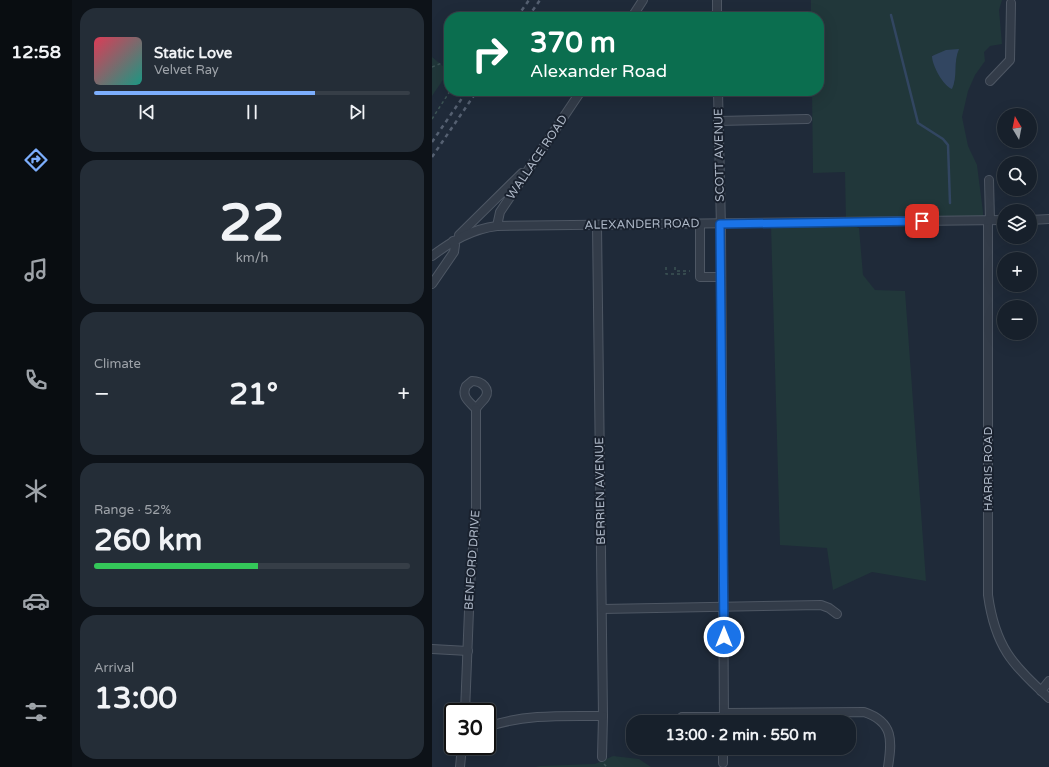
<!DOCTYPE html>
<html lang="en">
<head>
<meta charset="utf-8">
<style>
	body { margin:0; font-family:"Varela Round",sans-serif; background:#242d37; color:#f1f3f6; height:100vh; display:flex; flex-direction:column; font-size:15px; white-space:nowrap }
	* { box-sizing:border-box; margin:0 }
	p { font-size:13px; color:#9ea3a9 }
	.icon { flex:none; width:22px; height:22px; fill:none; stroke:currentColor; stroke-width:2; stroke-linecap:round; stroke-linejoin:round }
	.map { position:relative; flex:1; overflow:hidden }
	.panel { display:flex; flex-direction:column; gap:8px; padding:8px; background:#0d1218; width:360px }
	.panel>* { flex:none }
	.hud { position:absolute; left:12px; top:12px; width:380px; height:84px; border-radius:16px; box-shadow:0 4px 16px #0002,0 0 0 1px #363e47; background:#0b6e4f; color:#fff; overflow:hidden }
	.needle { width:26px; rotate:350deg }
	.buttons { position:absolute; left:565px; top:108px; display:grid; gap:8px }
	.buttons a { display:grid; place-items:center; width:40px; height:40px; border-radius:50%; background:#17202b; box-shadow:0 4px 16px #0002,0 0 0 1px #363e47; font-size:20px }
	.speed { position:absolute; left:12px; top:703px; display:flex; gap:8px; font-size:20px; font-weight:700; text-align:center }
	.speed>* { display:grid; place-content:center; width:52px; height:52px; border-radius:50%; background:#17202b; box-shadow:0 4px 16px #0002,0 0 0 1px #363e47; line-height:1 }
	.speed .limit { border:2px solid #111; border-radius:6px; background:#fff; color:#111 }
	.pin { position:absolute; display:grid; place-items:center; width:34px; height:34px; color:#fff; margin:-17px; border-radius:8px; box-shadow:0 2px 6px #0006 }
	.me { position:absolute; width:44px; margin:-22px; rotate:0deg; stroke-linejoin:round; filter:drop-shadow(0 0 3px #0008) }
	.turn { display:flex; align-items:center; gap:14px; height:84px; padding:0 20px; font-size:18px }
	.turn .icon { width:52px; height:52px; stroke-width:2.5 }
	.turn b { display:block; font-size:28px; line-height:34px }
	.big { font-size:30px; font-weight:700; line-height:1.1 }
	.panel .tile { flex:1; display:flex; flex-direction:column; justify-content:center; gap:6px; min-width:0; padding:0 14px; border-radius:16px; background:#242d37 }
	.panel .dial { align-items:center; gap:0 }
	.dial b { font-size:52px; line-height:1 }
	.song { display:flex; align-items:center; gap:12px }
	.cover { width:48px; height:48px; border-radius:6px; background:linear-gradient(135deg,hsl(350 70% 55%),hsl(170 70% 35%)) }
	.played { height:4px; border-radius:2px; background:linear-gradient(90deg,#7caefd 70%,#363e47 70%) }
	.keys { display:flex; justify-content:space-around; direction:ltr }
	.heat { display:flex; justify-content:space-between; align-items:center; font-size:22px; direction:ltr }
	.charge { height:6px; border-radius:3px; background:linear-gradient(90deg,#34c759 52%,#363e47 0) }
	.trip { position:absolute; left:194px; top:715px; width:230px; height:40px; border-radius:16px; background:#17202b; box-shadow:0 4px 16px #0002,0 0 0 1px #363e47; font-weight:700; line-height:40px; text-align:center }
	main { display:flex; flex:1; min-height:0 }
	.dock { display:flex; flex-direction:column; width:72px; justify-content:space-around; align-items:center; background:#090d11; color:#9ea3a9 }
	.dock .icon { width:28px; height:28px }
	.dock .current { color:#7caefd }
	.dock b { font-size:18px; color:#f1f3f6 }
	.map>svg:first-child { display:block }
</style>
</head>
<body>
<main>
<nav class="dock">
<b>12:58</b>
<svg class="icon current" aria-label="directions" viewBox="0 0 24 24"><path d="M12 3l9 9-9 9-9-9zM9 14v-3h6M13 9l2 2-2 2"/></svg>
<svg class="icon" aria-label="music" viewBox="0 0 24 24"><path d="M9 18V5l10-2v13"/><circle cx="6" cy="18" r="3"/><circle cx="16" cy="16" r="3"/></svg>
<svg class="icon" aria-label="phone" viewBox="0 0 24 24"><path d="M5 4h4l2 5-3 2q2 4 5 5l2-3 5 2v4C11 20 4 13 5 4z"/></svg>
<svg class="icon" aria-label="climate" viewBox="0 0 24 24"><path d="M12 3v18M4 7l16 10M4 17L20 7"/></svg>
<svg class="icon" aria-label="car" viewBox="0 0 24 24"><path d="M5 17H2v-5l4-1 3-4h7l3 4 3 1v5h-3M9 17h6M6 11h13"/><circle cx="7" cy="17" r="2"/><circle cx="17" cy="17" r="2"/></svg>
<svg class="icon" aria-label="filters" viewBox="0 0 24 24"><path d="M4 7h16M4 17h16"/><circle cx="9" cy="7" r="2"/><circle cx="15" cy="17" r="2"/></svg>
</nav>
<section class="panel">
<div class="tile">
<div class="song"><i class="cover"></i><div><b>Static Love</b><p>Velvet Ray</p></div></div>
<div class="played"></div>
<div class="keys"><svg class="icon" aria-label="previous" viewBox="0 0 24 24"><path d="M18 5L8 12l10 7zM5 5v14"/></svg><svg class="icon" aria-label="pause" viewBox="0 0 24 24"><path d="M8 5v14M16 5v14"/></svg><svg class="icon" aria-label="next" viewBox="0 0 24 24"><path d="M6 5l10 7-10 7zM19 5v14"/></svg></div>
</div>
<div class="tile dial"><b>22</b><p>km/h</p></div>
<div class="tile"><p>Climate</p>
<div class="heat"><a>−</a><b class="big">21°</b><a>+</a></div>
</div>
<div class="tile"><p>Range · 52%</p><b class="big">260 km</b><div class="charge"></div></div>
<div class="tile"><p>Arrival</p><b class="big">13:00</b></div>
</section>
<div class="map">
<svg width="617" height="767" viewBox="0 0 617 767">
	<rect width="100%" height="100%" fill="#1f2a39"/>
	<g fill="#21373a" fill-rule="evenodd">
		<path d="M379,0h191l-3,10 3,34 -12,2 -6,6 1,9 -10,14 -7,16 -6,26 6,29 9,19 6,47v8l-137,2 -1,-50 -32,1 -1,-82h7v-74h-8zM500,55l24,2 -2,27z"/>
		<polygon points="0,57 17,71 0,96"/>
		<polygon points="416,224 427,228 431,275 443,290 473,291 494,581 440,572 401,590 395,548 348,545 339,225"/>
		<polygon points="181,756 207,759 219,767 103,767 108,766 163,764"/>
	</g>
	<path fill="#324661" d="M527,49c-6,13 -1,28 -7,40 -9,-3 -20,-24 -20,-33l14,-6z"/>
	<g fill="none" stroke-linecap="round" stroke-linejoin="round">
		<polyline stroke="#324661" stroke-width="2.5" points="459,15 486,123 511,139 516,145 518,203"/>
		<defs>
			<g id="minor">
				<polyline points="285,0 285,17"/>
				<polyline points="200,17 211,0"/>
				<polyline points="558,81 578,60 579,3"/>
				<polyline points="286,91 289,229 292,722"/>
				<polyline points="286,121 375,119"/>
				<polyline points="557,180 558,220"/>
				<path d="M556,220v375c7,51 24,70 61,103"/>
				<polyline points="598,220 617,219"/>
				<polyline points="268,224 268,277 289,277"/>
				<polyline points="165,225 171,716 170,757"/>
				<polyline points="65,226 68,212 149,91"/>
				<polyline points="27,235 90,173"/>
				<path d="M0,256c20,-15 40,-27 65,-30l507,-6"/>
				<polyline points="0,284 22,252 23,245 21,241"/>
				<path d="M40,381c10,0 19,8 13,17 -3,4 -7,7 -9,11 -7,-8 -15,-12 -10,-23z"/>
				<polyline points="170,609 389,605 397,608 405,614"/>
				<polyline points="0,649 36,651"/>
				<polyline points="609,691 617,681"/>
				<polyline points="33,712 38,585 44,512 44,409"/>
				<path d="M292,713l140,-1c30,10 28,29 24,55"/>
				<polyline points="250,717 292,717"/>
				<path d="M55,727c37,-13 77,-11 116,-11"/>
				<polyline points="291,763 291,748"/>
				<polyline points="28,767 30,746"/>
			</g>
		</defs>
		<use href="#minor" stroke="#4e5764" stroke-width="10"/>
		<g stroke="#3c5354" stroke-width="1.5" stroke-dasharray="3 3" stroke-linecap="butt">
			<polyline points="15,54 17,57"/>
			<polyline points="0,67 17,60"/>
			<polyline points="0,119 18,91"/>
			<polyline points="234,267 234,274 253,274 255,271"/>
			<polyline points="243,267 243,271 258,271"/>
			<polyline points="172,764 175,767"/>
		</g>
		<use href="#minor" stroke="#333c49" stroke-width="8"/>
		<g stroke="#556071" stroke-width="2.5" stroke-dasharray="4 4" stroke-linecap="butt">
			<polyline points="85,17 97,0"/>
			<polyline points="96,17 108,0"/>
			<polyline points="0,142 35,91"/>
			<polyline points="0,157 45,91"/>
		</g>
	</g>
	<g fill="none" stroke-linecap="round" stroke-linejoin="round">
		<defs>
			<polyline id="route" points="292,637 288,224 490,221"/>
		</defs>
		<use href="#route" stroke="#114b97" stroke-width="10"/>
		<use href="#route" stroke="#1a73e8" stroke-width="7"/>
	</g>
	<g text-anchor="middle" dominant-baseline="central" stroke-width="4" stroke-linejoin="round" paint-order="stroke">
		<g font-size="12" fill="#adb7c6" stroke="#19212e">
			<text transform="translate(287 155) rotate(-91)">SCOTT AVENUE</text>
			<text transform="translate(105 157) rotate(-56)">WALLACE ROAD</text>
			<text transform="translate(210 224) rotate(-1)">ALEXANDER ROAD</text>
			<text transform="translate(556 469) rotate(-90)">HARRIS ROAD</text>
			<text transform="translate(168 491) rotate(-91)">BERRIEN AVENUE</text>
			<text transform="translate(40 560) rotate(-86)">BENFORD DRIVE</text>
		</g>
	</g>
</svg>
<div class="buttons">
<a><svg class="needle" viewBox="-14 -14 28 28"><path d="M0-13l5 13h-10z" fill="#e53935"/><path d="M0 13l5-13h-10z" fill="#9ea3a9"/></svg></a>
<a><svg class="icon" aria-label="search" viewBox="0 0 24 24"><circle cx="10" cy="10" r="6"/><path d="M15 15l6 6"/></svg></a>
<a><svg class="icon" aria-label="layers" viewBox="0 0 24 24"><path d="M12 4l9 5-9 5-9-5zM3 14l9 5 9-5"/></svg></a>
<a>+</a>
<a>−</a>
</div>
<div class="speed"><div class="limit">30</div></div>
<div class="pin" style="left:490px;top:221px;background:#d93025"><svg class="icon" aria-label="arrive" viewBox="0 0 24 24"><path d="M6 21V4h12l-3 4 3 4H6"/></svg></div>
<svg class="me" style="left:292px;top:637px" viewBox="-20 -20 40 40"><circle r="17" fill="#1a73e8" stroke="#fff" stroke-width="3"/><path d="M0-11L8 9 0 5-8 9z" fill="#fff"/></svg>
<div class="trip">13:00 · 2 min · 550 m</div>
<div class="hud">
<div class="turn"><svg class="icon" aria-label="right" viewBox="0 0 24 24"><path d="M7 20v-9h11M14 6l5 5-5 5"/></svg><div><b>370 m</b>Alexander Road</div></div>
</div>
</div>
</main>
</body>
</html>
